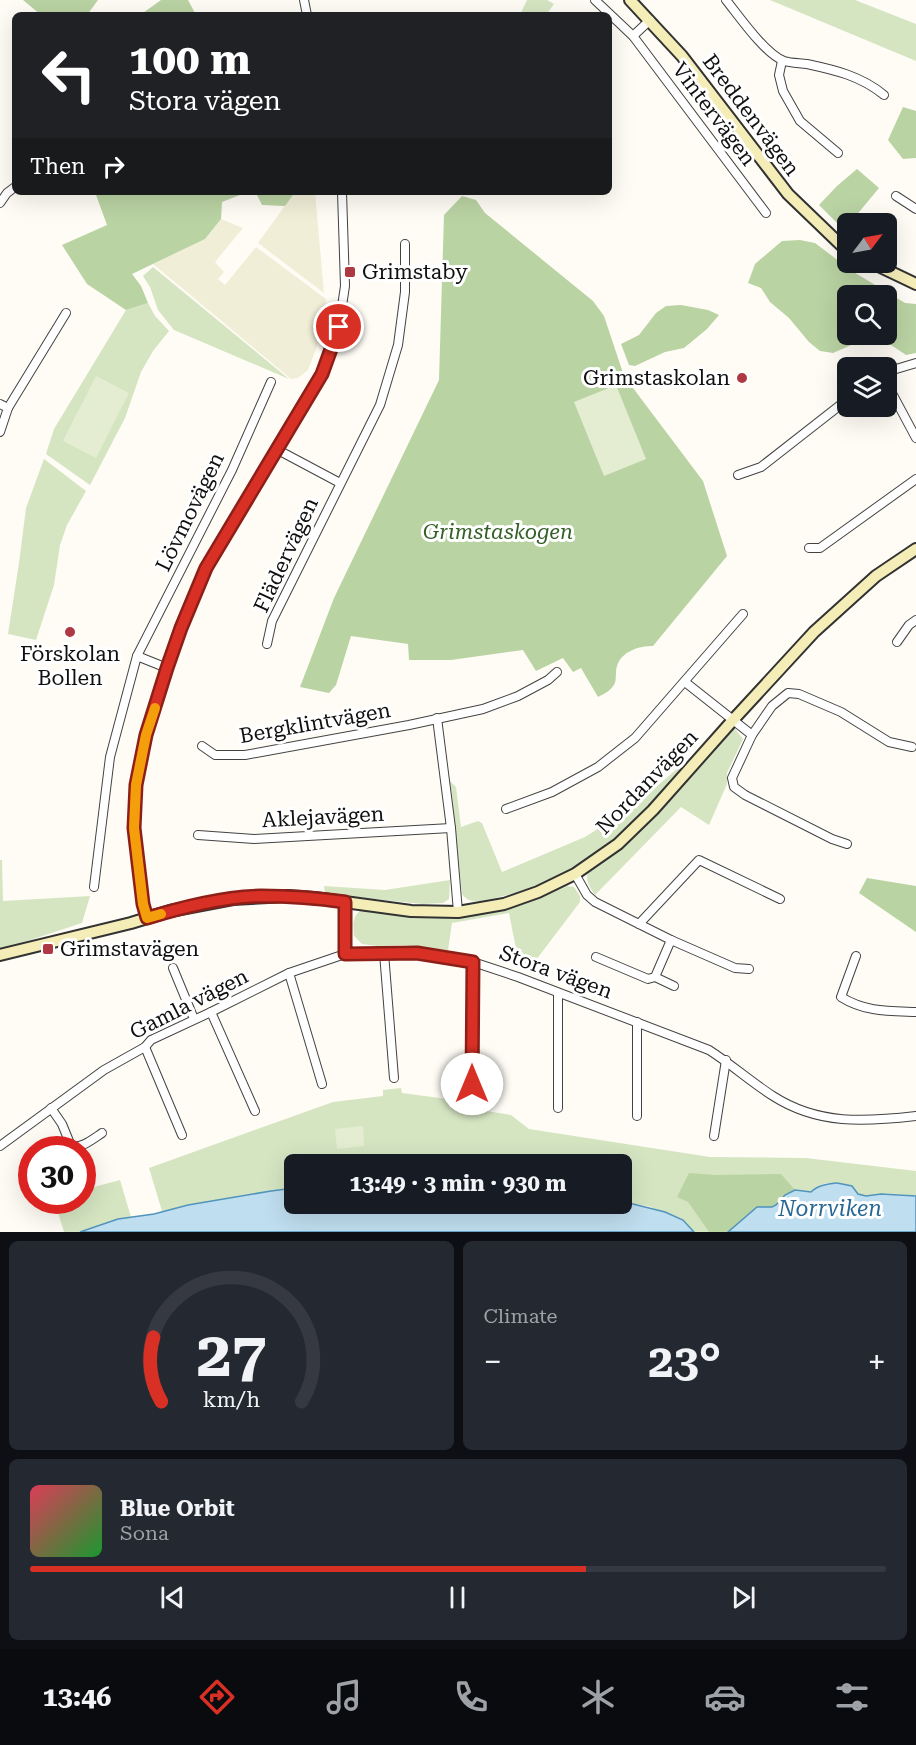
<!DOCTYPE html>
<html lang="en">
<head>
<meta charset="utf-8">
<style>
	body { margin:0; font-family:"Roboto Serif",serif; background:#242831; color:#f1f3f6; height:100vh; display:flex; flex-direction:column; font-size:22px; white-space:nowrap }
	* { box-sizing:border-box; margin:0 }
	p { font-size:20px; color:#9ea1a6 }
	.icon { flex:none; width:33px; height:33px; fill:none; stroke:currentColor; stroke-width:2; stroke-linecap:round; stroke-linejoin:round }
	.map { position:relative; height:1232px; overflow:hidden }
	.panel { display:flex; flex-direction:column; gap:9px; padding:9px; background:#0d0f14; flex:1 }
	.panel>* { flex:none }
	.banner { position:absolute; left:12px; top:12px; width:600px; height:183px; border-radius:9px; box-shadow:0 6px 24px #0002; background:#202124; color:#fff; overflow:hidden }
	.needle { width:39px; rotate:58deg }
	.fabs { position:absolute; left:837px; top:213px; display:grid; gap:12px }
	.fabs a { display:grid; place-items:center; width:60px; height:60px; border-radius:9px; background:#171b24; box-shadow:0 6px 24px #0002; font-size:30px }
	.speed { position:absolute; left:18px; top:1136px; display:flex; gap:12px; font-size:30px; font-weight:700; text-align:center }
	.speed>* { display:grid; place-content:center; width:78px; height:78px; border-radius:50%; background:#171b24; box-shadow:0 6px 24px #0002; line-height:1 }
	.speed .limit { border:9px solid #d22; background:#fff; color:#111 }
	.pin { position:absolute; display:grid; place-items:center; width:51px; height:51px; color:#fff; margin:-26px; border:3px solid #fff; border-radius:50%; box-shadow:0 2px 6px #0007 }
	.me { position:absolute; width:66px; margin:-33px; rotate:0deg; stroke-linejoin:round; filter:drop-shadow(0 0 4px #0008) }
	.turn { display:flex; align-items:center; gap:21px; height:126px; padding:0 18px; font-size:27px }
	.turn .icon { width:78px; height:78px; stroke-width:2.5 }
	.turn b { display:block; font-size:42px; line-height:51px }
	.then { display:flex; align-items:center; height:57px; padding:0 18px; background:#0003; gap:12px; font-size:22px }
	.big { font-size:45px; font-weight:700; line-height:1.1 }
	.panel .widget { flex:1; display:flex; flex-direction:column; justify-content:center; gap:9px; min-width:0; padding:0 21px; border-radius:9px; background:#242831 }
	.panel .dial { align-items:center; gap:0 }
	.dial svg { height:156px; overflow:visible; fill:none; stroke:#363941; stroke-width:7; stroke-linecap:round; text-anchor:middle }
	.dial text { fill:#f1f3f6; stroke:none }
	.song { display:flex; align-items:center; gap:18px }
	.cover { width:72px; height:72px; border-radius:9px; background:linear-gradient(135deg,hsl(350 70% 55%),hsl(130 70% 35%)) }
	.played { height:6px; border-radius:3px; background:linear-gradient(90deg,#d93025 65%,#363941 65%) }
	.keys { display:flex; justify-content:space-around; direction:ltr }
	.heat { display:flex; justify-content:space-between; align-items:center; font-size:33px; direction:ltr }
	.panel .tiles { flex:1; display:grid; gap:9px; grid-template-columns:1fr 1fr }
	.widget:last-child { grid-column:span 2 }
	.trip { position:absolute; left:284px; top:1154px; width:348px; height:60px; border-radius:9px; background:#171b24; box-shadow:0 6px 24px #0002; font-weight:700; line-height:60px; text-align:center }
	.menu { display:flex; height:96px; justify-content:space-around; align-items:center; background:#090b0e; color:#9ea1a6 }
	.menu .icon { width:42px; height:42px }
	.menu .active { color:#d93025 }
	.menu b { font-size:27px; color:#f1f3f6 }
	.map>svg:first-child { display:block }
</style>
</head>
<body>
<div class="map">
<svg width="916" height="1232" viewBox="0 0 916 1232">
	<rect width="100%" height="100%" fill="#fefcf5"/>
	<g fill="#f1eed7">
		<polygon points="295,192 315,192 324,293 258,243"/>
		<polygon points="221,219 243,228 215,262 224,272 218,279 225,285 256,247 326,299 321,336 308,370 298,378 291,379 153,264 205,239"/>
	</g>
	<g fill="#d5e5c2">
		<polygon points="527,0 547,0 554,4 546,15 520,15"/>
		<polygon points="770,0 855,0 916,24 916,61"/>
		<polygon points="153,267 289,379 174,330 158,310 150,287 143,276"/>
		<polygon points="148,303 155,316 169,331 153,351 141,372 125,418 90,485 46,454 54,429 126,310"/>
		<polygon points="44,459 86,491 67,525 60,545 54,585 36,640 8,634 19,563 26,508"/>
		<path d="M730,729h5l8,10 -16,34v11l-18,41 -28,-18 -86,88c-6,-9 -10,-14 -7,-25z"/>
		<path d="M692,756c-25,27 -54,64 -82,86 -34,27 -72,47 -115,56 -13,2 -24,8 -33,-4l-12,-113 6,6 5,40 17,-6 4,2 20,49 83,-35 49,-31z"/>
		<polygon points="0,860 2,860 3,901 90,896 82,923 0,950"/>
		<polygon points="450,880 449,899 443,903 423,904 325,894 324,886 385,890"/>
		<path d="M567,886l7,1 6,9v6l-44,58 -9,7 -7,2 -11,-56 -57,10 -4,27 -43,-5 -28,1 -15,-2 -8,-8c-1,-11 -2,-19 7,-26l66,8 36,-2 46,-8z"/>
		<path d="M401,1088l1,5 68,9 10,8 31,5 18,14 181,28 96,1 110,13v25c-11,-1 -23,-3 -33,-2 -5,0 -9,2 -14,2 -20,0 -36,-26 -58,-4 -20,0 -20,-4 -35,13l-19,2 -29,25h-34l-11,-12 -35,-14 -27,-4v-38h-327v24l-23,3 -109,20 -13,-43 184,-66 50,-6v-6z"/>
		<polygon points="120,1180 131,1217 118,1219 80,1232 64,1232 56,1206 73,1200 82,1200 83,1190"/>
		<path d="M482,1203h112c-38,10 -73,5 -112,0z"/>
	</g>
	<g fill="#bad3a3" fill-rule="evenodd">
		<polygon points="23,0 98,0 87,15 41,15"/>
		<polygon points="161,0 188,0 196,15 143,15 143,13"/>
		<polygon points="903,107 916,111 916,158 903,159 888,140"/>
		<polygon points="857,169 879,188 850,223 848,224 847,227 844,230 819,205 837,186"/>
		<polygon points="95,192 244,192 245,193 222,202 221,219 205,239 132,274 141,286 148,303 126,310 87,284 62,245 107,225"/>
		<polygon points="258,192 295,192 285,206 262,205 257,195"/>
		<path d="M462,196l14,4 9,13 108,88 11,15 20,60 79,105 24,75 -74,90c-14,0 -31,5 -36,20 -2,6 0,14 -3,19 -4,6 -10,9 -16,12l-17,-29 -8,4 -10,-14 -27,13 -13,-21 -72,10h-42l-1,-16 -57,-8 -15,49 -7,8 -29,-6 34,-89 105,-218 5,-165z"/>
		<path d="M800,240l15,3 37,28 53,32 11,1v49l-10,2 -15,-10 -35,-2 -23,10 -13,-2 -11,-9 -20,-24 -19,-16 -9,-14 -13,-5 7,-19 27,-23zM848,296h38v38h-38z"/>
		<polygon points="681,305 708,310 719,315 707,329 684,348 665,352 635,366 629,365 621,344 639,335 656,313 666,306"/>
		<polygon points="867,878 916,886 916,932 859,893"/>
		<polygon points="689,1173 715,1175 781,1174 795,1190 785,1195 776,1205 772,1208 757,1207 728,1232 709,1232 688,1202 677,1197"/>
	</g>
	<g fill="#e4edd2">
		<polygon points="96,376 129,393 96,458 63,441"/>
		<polygon points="616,385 646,459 604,476 574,402"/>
		<polygon points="363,1126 364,1146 337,1149 335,1129"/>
	</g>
	<g fill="#bfdeef" stroke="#5094bd" stroke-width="1.5">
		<path d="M837,1183l15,3 6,8 8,2 15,-2 35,2v36h-188l29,-25h15l4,-2 9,-10 10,-5 16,2c7,-7 17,-8 26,-9z"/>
		<polygon points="294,1188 294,1203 482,1203 556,1210 578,1207 594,1203 625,1202 665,1212 683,1220 694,1232 80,1232 118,1219 154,1214 188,1205 271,1191"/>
	</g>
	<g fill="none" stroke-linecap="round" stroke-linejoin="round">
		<defs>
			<g id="street">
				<polyline points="304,0 307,15"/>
				<polyline points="595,0 633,36 766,213"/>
				<path d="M726,0c13,16 39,54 58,61 7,2 15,2 23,3 28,6 54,12 77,31"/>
				<polyline points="633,36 650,20"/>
				<polyline points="782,61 779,75 783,91 800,121 838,153"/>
				<polyline points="896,196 916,209"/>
				<polyline points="0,203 7,193 15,187"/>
				<polyline points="886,372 916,363"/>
				<polyline points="886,382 916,438"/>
				<polyline points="0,404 8,408 0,432"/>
				<polyline points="8,408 66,313"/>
				<polyline points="278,450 340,483"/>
				<polyline points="738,475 761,467 848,399"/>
				<polyline points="809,548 820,548 916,479"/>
				<polyline points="897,642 909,625 916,620"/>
				<polyline points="267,644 272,621 380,405 398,345 405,292 405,244"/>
				<polyline points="137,656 167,668"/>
				<polyline points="685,682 752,735"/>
				<polyline points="437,718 451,828 458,912"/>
				<polyline points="202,746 215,755 245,755 409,725 483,709 518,696 548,680 557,672"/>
				<polyline points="506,809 552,792 598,767 635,738 743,614"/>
				<polyline points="198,835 254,839 451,828"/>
				<polyline points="847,844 832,839 745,795 734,787 732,778 752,735 772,706 788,693 799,694 841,712 889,742 912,747"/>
				<polyline points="575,874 587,895 595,902 671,940 735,968 749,969"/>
				<polyline points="94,887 110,757 137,656 232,470 271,382"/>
				<path d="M345,902v52l72,-1 56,9 45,15 191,73c22,14 42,32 64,46 45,29 92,26 143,20"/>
				<polyline points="147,918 143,904 134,828 136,785 146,735 172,653 206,568 322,374 339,326 345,286 342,192"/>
				<polyline points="639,924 699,860 780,899"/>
				<polyline points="384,953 394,1078"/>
				<path d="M856,956l-15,41c24,15 47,14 75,15"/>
				<polyline points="596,957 648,979 655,977 671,940"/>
				<polyline points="173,968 194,1019"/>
				<polyline points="289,973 322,1084"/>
				<polyline points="655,977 674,986"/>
				<polyline points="558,993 558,1108"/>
				<polyline points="211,1012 255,1111"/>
				<polyline points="637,1022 637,1116"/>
				<polyline points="145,1047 182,1135"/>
				<polyline points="472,1084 473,962"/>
				<path d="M51,1108l11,16 9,22c10,3 22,-7 31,-13"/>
				<polyline points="714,1136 726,1060"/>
				<polyline points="0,1146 104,1070 145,1047 151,1040 211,1012 289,973 345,954"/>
			</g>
			<g id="secondary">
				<polyline points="630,0 682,56 788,194 841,245 848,249"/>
				<polyline points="870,262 916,284"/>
				<polyline points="0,955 131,923 170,911 233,899 288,896 315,898 411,911 458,912 504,904 538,892 575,874 618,844 653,810 733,720 814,632 876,576 916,549"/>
			</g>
		</defs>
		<use href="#street" stroke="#434343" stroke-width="10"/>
		<use href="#secondary" stroke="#323232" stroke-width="14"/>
		<use href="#street" stroke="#fff" stroke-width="8"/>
		<use href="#secondary" stroke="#f5edb8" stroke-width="10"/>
	</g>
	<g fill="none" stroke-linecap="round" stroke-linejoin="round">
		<defs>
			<path id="route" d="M339,327l-17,47 -116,194 -25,60 -14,40 -21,67 -10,50 -2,43 9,76 4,14c37,-11 75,-21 114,-22 28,0 56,2 84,6v52l72,-1 56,9 -1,122"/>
		</defs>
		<use href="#route" stroke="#8d1f18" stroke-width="15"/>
		<use href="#route" stroke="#d93025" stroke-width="10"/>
		<polyline stroke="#f59e0b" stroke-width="10" points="155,708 146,735 136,785 134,828 143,904 147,918 161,914"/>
	</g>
	<g fill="#af3942" stroke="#fff" stroke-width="2">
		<rect x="344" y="266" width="12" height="12" rx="3"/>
		<circle cx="742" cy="378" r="6"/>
		<circle cx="70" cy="632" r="6"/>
		<rect x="42" y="943" width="12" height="12" rx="3"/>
	</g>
	<g text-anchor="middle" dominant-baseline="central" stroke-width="6" stroke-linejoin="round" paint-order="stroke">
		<g font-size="21" fill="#101010" stroke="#fff">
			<text transform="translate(714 114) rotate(53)">Vintervägen</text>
			<text transform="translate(751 115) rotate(53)">Breddenvägen</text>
			<text transform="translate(190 512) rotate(-64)">Lövmovägen</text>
			<text transform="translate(286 555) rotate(-65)">Flädervägen</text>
			<text transform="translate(315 723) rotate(-10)">Bergklintvägen</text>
			<text transform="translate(647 782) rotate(-46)">Nordanvägen</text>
			<text transform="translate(323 817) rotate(-3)">Aklejavägen</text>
			<text transform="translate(556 972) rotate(20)">Stora vägen</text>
			<text transform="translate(189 1004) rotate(-27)">Gamla vägen</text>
		</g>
		<g font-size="21" fill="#101010" stroke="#fff" text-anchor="start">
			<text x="362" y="272">Grimstaby</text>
			<text x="730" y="378" text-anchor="end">Grimstaskolan</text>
			<text x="70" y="654" text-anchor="middle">Förskolan<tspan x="70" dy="24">Bollen</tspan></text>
			<text x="60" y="949">Grimstavägen</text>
		</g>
		<g font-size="21" font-style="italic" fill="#356028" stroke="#fff">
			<text x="498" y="532">Grimstaskogen</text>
		</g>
		<g font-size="22" font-style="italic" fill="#286793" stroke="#fff">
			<text x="830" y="1208">Norrviken</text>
		</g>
	</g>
</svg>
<div class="fabs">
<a><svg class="needle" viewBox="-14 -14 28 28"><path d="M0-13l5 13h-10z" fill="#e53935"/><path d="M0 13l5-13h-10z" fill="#9ea1a6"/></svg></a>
<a><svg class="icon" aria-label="search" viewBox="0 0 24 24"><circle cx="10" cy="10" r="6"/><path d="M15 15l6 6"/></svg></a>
<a><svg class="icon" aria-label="layers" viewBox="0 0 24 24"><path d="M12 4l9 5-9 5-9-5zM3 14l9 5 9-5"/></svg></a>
</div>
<div class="speed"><div class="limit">30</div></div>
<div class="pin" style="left:339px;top:327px;background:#d93025"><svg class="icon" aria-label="arrive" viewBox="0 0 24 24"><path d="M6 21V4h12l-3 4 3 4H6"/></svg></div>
<svg class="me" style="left:472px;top:1084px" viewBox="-20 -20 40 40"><circle r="19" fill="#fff"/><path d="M0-13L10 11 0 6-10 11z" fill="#d93025"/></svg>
<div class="trip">13:49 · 3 min · 930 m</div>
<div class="banner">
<div class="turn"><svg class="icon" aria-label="left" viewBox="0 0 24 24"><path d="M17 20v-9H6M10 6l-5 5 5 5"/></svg><div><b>100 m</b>Stora vägen</div></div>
<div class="then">Then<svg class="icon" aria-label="right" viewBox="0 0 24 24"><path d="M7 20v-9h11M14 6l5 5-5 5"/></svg></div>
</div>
</div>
<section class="panel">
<div class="tiles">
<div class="widget dial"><svg viewBox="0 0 100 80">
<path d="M14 69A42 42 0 1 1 86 69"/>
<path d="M14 69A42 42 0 0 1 10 36" stroke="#d93025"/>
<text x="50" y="56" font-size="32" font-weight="700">27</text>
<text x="50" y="72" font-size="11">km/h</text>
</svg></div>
<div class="widget"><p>Climate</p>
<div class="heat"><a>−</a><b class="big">23°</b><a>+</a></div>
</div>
<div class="widget">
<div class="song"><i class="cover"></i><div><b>Blue Orbit</b><p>Sona</p></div></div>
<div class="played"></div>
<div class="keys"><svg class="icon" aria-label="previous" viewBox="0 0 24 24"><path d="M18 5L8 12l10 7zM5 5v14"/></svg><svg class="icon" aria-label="pause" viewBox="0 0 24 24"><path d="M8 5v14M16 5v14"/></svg><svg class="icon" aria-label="next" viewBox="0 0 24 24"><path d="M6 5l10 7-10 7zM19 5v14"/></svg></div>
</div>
</div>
</section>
<nav class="menu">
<b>13:46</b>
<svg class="icon active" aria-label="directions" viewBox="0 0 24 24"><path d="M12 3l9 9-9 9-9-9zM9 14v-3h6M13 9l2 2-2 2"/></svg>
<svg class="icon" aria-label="music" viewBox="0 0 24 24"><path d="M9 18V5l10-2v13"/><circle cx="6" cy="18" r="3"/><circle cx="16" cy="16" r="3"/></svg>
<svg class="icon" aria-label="phone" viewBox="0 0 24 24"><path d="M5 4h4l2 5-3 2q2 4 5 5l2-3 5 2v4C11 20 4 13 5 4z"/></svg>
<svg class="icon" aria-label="climate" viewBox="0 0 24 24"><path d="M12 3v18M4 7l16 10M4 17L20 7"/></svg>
<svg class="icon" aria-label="car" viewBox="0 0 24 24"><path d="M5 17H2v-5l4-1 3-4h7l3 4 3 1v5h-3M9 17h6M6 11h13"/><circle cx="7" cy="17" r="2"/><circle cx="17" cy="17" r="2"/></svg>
<svg class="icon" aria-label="filters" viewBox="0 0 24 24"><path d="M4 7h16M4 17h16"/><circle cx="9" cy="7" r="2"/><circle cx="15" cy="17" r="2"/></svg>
</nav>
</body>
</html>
